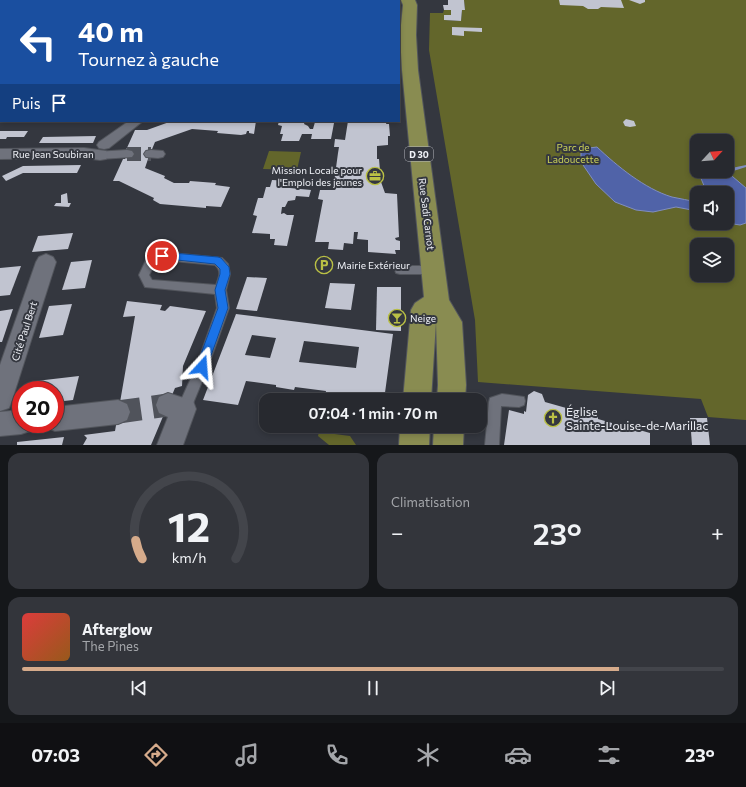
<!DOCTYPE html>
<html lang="fr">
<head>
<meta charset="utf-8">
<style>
	body { margin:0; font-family:Commissioner,sans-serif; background:#33353b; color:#f1f3f6; height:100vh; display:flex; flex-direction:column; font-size:15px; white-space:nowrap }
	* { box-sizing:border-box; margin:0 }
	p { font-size:13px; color:#a4a6aa }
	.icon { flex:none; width:22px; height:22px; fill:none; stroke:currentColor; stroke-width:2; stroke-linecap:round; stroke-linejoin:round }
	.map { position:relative; height:445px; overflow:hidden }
	.drawer { display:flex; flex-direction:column; gap:8px; padding:8px; background:#15171a; flex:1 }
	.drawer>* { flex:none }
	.top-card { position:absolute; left:0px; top:0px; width:400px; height:122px; box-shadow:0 2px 6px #0003,0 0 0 1px #43454b; background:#1a4fa0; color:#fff; overflow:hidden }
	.needle { width:26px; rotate:64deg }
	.buttons { position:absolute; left:690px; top:134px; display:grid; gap:8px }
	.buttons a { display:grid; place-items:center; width:44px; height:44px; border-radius:8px; background:#27292f; box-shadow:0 2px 6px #0003,0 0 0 1px #43454b; font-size:20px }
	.speed { position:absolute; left:12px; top:381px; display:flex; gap:8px; font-size:20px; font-weight:700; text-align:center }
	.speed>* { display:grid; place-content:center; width:52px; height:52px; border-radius:50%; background:#27292f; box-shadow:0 2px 6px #0003,0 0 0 1px #43454b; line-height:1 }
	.speed .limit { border:6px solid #d22; background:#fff; color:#111 }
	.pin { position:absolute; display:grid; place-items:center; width:34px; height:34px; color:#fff; margin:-17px; border:2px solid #fff; border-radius:50%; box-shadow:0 1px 4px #0007 }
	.me { position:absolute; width:44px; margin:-22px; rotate:19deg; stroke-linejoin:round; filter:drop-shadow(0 0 3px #0008) }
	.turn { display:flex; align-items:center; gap:14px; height:84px; padding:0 12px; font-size:18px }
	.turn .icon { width:52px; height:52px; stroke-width:2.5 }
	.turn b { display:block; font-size:28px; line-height:34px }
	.then { display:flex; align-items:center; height:38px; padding:0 12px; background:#0003; gap:8px; font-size:15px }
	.big { font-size:30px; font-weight:600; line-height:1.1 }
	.drawer .card { flex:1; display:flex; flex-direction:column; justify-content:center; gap:6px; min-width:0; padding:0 14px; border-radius:12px; background:#33353b }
	.drawer .dial { align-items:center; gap:0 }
	.dial svg { height:104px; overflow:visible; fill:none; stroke:#43454b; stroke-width:7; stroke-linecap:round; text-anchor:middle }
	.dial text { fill:#f1f3f6; stroke:none }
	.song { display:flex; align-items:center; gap:12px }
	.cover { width:48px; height:48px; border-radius:6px; background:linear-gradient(135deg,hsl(0 70% 55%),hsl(30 70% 35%)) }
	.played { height:4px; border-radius:2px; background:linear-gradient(90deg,#d6ab8b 85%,#43454b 85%) }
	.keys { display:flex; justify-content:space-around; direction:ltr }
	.heat { display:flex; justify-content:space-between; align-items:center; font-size:22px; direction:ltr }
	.drawer .tiles { flex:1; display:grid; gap:8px; grid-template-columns:1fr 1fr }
	.card:last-child { grid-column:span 2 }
	.trip { position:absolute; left:259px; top:393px; width:228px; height:40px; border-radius:12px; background:#27292f; box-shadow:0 2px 6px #0003,0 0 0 1px #43454b; font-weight:600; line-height:40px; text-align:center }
	.tab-bar { display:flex; height:64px; justify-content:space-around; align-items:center; background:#101013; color:#a4a6aa }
	.tab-bar .icon { width:28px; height:28px }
	.tab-bar .current { color:#d6ab8b }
	.tab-bar b { font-size:18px; color:#f1f3f6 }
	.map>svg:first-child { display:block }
</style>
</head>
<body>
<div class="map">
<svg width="746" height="445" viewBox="0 0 746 445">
	<rect width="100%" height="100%" fill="#34373f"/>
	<g fill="#63662b" fill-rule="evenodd">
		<polygon points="13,0 179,0 12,1"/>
		<path d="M464,0h282v420l-38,-3 -7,-18 -223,-17 -3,-62 -46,-270 1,-37h13l1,-3h7v5h-7v5l17,1 1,-11h3zM697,141h30v30h-30zM697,193h30v30h-30zM697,245h30v30h-30z"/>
		<polygon points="269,151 301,152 297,170 263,169"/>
		<polygon points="319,432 350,436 356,445 329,445 318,436"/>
	</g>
	<g fill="#5063a8" stroke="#808ec0">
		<path d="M597,147c20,19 48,42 75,50 8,2 17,3 25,5v9l-21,-4 -23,5 -17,-2 -21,-8 -19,-18 -15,-22v-13z"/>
		<polygon points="697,157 697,171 726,171 746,188 746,223 740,225 727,223 727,213 734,214 730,202 727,201 727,193 707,193 693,159"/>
	</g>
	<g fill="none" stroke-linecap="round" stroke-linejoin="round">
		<polygon fill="#808ec0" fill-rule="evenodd" points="746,165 746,167 727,173 725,171 727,171 727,169"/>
	</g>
	<g fill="#c1c4d0" fill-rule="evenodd">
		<polygon points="448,0 464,0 465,10 462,10 461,21 444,20 444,15 451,15 451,10 444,10 443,5 448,5"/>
		<polygon points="559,0 621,0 624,8 601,7 598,9 588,9 583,6 560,5"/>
		<polygon points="629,0 645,0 645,2 640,4"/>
		<polygon points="452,27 482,28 482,32 464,31 464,36 452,35"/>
		<polygon points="626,119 634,121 636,126 630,127 625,126 623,122"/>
		<polygon points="172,121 256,121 254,134 249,133 249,131 247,131 246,134 241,135 217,133 218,131 192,129 155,142 148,159 145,168 165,176 164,178 174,183 189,183 190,181 216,183 215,185 230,187 221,207 206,206 206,208 160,204 153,200 154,198 119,181 113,181 123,159 125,159 128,150 126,150 135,130 147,130"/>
		<polygon points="279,121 305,121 304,124 308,126 310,129 313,129 315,122 334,123 331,139 311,139 312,134 302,134 299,141 281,141 283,134 280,134 282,126 278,125"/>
		<polygon points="348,121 387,121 386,124 389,124 390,136 388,136 388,145 377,146 377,159 379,159 381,182 385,193 397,194 399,237 395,238 396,240 400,241 400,250 395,250 396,254 368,252 368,240 357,239 358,232 354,232 353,244 344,243 343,250 328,249 329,242 315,242 323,200 318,199 320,190 333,190 338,153 339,147 334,147 335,139 345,140"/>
		<polygon points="0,131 28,131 24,137 7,137 6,139 0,139"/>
		<polygon points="96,136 93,143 39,143 43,137"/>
		<polygon points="81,165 77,173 23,173 6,181 2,176 23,166"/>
		<polygon points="272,180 292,181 290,188 311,190 309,197 296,196 295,200 288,201 285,207 282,207 281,214 284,213 287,215 294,215 287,246 274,245 275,239 270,239 270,234 252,233 257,216 253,215 258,198 263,198 266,187 270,187"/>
		<polygon points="67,193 68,203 71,203 69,207 54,206 56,203 61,203 61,195"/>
		<polygon points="73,233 68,249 32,252 38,236"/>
		<polygon points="92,260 85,288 62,290 71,262"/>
		<polygon points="21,266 10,295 0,296 0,268"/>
		<polygon points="247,277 267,278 257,311 236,309"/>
		<polygon points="330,283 355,284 351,310 325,308"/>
		<polygon points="377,287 401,287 401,331 376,330"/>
		<polygon points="127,301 162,305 160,310 165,311 170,306 206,311 183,366 182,386 175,388 151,445 83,445 87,438 84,435 115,431 135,316 123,317"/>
		<polygon points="72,304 63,335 39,338 49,306"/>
		<polygon points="13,309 2,342 0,342 0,311"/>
		<path d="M236,314l157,20 -9,66h-60l2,-9 -31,-4 -1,3 -18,-3v-2l-30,-4 -8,24 -35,-5zM252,335l24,3 -6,20 -25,-3zM304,341l55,6 -3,21 -57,-6z"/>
		<polygon points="79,376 73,400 55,402 55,390 33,390 36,381"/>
		<polygon points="534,391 542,394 545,402 598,417 598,419 612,423 612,425 618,426 618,424 650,433 650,445 504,445 509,410 524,414 524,411 526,412 528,395"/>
		<polygon points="690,418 707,418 710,445 692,445"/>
		<polygon points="64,437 62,445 17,445 17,442"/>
	</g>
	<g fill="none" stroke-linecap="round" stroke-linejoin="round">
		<polyline stroke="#50535b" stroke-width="14" stroke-dasharray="14 7" stroke-linecap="butt" points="127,154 151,154"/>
		<polyline stroke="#50535b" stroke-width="23" stroke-dasharray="23 12" stroke-linecap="butt" points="118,412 168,405"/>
		<defs>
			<g id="service">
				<path d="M162,252l60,6 6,6 2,10 -4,16 3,18 -21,59 -19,46 -5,2 -5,-2 -2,-4 19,-42 21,-59 -2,-14 -70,-7 -6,-12 8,-17zM163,260l52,5c7,6 4,12 1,20l-64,-5 -3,-5 6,-11z"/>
				<polygon points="400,266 434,266 438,267 439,270 438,273 434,274 400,274 396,273 395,270 396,267"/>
				<polygon points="502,394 524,397 525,401 524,405 519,407 501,406 499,445 485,445 489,402 490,398"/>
			</g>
			<g id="pedestrian">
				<polygon points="304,0 314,0 303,1"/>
				<polygon points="129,121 143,121 109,148 104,149 99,148 97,145 99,142"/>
				<polygon points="127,150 132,151 134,154 132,157 100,159 95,158 93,155 95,152"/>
				<polygon points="151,150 163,151 165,154 163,157 158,158 146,157 144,154 146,151"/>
			</g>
			<g id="minor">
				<rect x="0" y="22" width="1" height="8"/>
				<polygon points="84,148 106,151 108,155 106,159 100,160 84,158 0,159 0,149"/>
				<polygon points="46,254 53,257 56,262 12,400 9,408 0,411 0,365 36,262 39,257"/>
				<polygon points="168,393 193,401 196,409 183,445 157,445 168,417 159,413 156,405 159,397"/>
				<polygon points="118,400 127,404 130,412 127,420 118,424 55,431 46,427 45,424 55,424 55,407"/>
				<polygon points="21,410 21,424 33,424 30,431 21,434 0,436 0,412"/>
			</g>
			<g id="primary">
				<polygon points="401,0 415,0 417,5 416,35 418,70 449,300 462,322 466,385 465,400 437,400 438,385 436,322 431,400 403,400 411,310 415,303 424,297 402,70 400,35 403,5"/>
				<polygon points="400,426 430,426 429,445 399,445"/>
				<polygon points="434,426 464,426 463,445 433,445"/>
			</g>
		</defs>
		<use href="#service" stroke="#52555c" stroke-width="2"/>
		<use href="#pedestrian" stroke="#52555c" stroke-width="2"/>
		<use href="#minor" stroke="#52555c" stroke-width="2"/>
		<use href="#primary" stroke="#52555c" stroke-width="2"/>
		<use href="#service" fill="#6f727c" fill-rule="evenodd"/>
		<use href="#pedestrian" fill="#6f727c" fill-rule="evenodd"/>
		<use href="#minor" fill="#6f727c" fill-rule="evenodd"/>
		<use href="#primary" fill="#898c51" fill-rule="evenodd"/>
	</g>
	<polygon fill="#1a73e8" stroke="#114b97" points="162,252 218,257 221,258 229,267 230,274 225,290 228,308 207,367 206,371 202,372 198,371 196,367 218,308 215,290 220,274 220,269 215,264 158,258 157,256 158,253"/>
	<defs>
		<symbol id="office-ring" viewBox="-11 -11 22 22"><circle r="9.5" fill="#34373f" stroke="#bac045" stroke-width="1.5"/><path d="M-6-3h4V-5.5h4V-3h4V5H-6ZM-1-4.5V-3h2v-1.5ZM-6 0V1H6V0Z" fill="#bac045"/></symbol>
		<symbol id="parking-ring" viewBox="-11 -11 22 22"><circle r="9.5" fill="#34373f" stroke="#bac045" stroke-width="1.5"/><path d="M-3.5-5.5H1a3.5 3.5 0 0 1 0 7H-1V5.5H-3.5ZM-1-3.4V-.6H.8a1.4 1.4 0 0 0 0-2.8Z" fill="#bac045"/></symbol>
		<symbol id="bar-ring" viewBox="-11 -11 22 22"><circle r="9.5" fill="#34373f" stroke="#bac045" stroke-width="1.5"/><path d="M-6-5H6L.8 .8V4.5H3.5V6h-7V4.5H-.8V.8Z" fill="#bac045"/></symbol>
		<symbol id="church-ring" viewBox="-11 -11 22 22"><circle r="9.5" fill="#34373f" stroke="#bac045" stroke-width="1.5"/><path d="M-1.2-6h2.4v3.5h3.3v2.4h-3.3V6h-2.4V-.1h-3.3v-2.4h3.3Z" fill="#bac045"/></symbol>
	</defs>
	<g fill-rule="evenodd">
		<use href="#office-ring" x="365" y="166" width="20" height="20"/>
		<use href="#parking-ring" x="314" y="255" width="20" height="20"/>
		<use href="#bar-ring" x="387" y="308" width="20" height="20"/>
		<use href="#church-ring" x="543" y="408" width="20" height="20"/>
	</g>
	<g text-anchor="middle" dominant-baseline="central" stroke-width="4" stroke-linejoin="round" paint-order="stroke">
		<rect fill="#34373f" stroke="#b7b9c0" stroke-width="1" x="405" y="147" width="28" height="14" rx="3"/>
		<g font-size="9" font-weight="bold" fill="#eff1f7">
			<text x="419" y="154">D 30</text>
		</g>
		<g font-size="10" fill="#cad058" stroke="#34373f">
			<text x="573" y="147">Parc de<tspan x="573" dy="12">Ladoucette</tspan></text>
		</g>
		<g font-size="10" fill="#eff1f7" stroke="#34373f">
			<text x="53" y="154">Rue Jean Soubiran</text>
			<text transform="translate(427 214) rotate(83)">Rue Sadi Carnot</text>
			<text transform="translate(24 331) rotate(-72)">Cité Paul Bert</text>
		</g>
		<g font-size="10" fill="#eff1f7" stroke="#34373f" text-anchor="start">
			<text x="362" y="170" text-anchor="end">Mission Locale pour<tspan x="362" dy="12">l'Emploi des jeunes</tspan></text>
			<text x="337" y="265">Mairie Extérieur</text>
			<text x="410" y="318">Neige</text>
		</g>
		<g font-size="12" fill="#eff1f7" stroke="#34373f" text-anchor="start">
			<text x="566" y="411">Église<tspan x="566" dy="14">Sainte-Louise-de-Marillac</tspan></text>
		</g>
	</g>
</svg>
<div class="buttons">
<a><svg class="needle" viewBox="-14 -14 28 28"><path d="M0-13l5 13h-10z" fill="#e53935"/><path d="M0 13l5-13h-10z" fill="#a4a6aa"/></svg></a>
<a><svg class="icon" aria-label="sound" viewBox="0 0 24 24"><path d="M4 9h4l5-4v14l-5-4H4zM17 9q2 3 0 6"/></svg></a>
<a><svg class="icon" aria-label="layers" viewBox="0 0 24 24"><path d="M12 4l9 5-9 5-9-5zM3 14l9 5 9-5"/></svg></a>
</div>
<div class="speed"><div class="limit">20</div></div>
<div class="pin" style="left:162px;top:256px;background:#d93025"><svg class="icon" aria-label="arrive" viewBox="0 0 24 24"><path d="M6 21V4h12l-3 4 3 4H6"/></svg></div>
<svg class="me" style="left:202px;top:367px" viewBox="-20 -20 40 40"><path d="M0-17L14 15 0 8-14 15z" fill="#1a73e8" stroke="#fff" stroke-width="4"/></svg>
<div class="trip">07:04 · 1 min · 70 m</div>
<div class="top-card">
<div class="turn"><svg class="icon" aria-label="left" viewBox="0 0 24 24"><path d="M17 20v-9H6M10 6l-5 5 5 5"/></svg><div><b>40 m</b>Tournez à gauche</div></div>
<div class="then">Puis<svg class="icon" aria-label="arrive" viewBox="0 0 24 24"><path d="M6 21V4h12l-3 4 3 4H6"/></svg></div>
</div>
</div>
<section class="drawer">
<div class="tiles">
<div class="card dial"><svg viewBox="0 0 100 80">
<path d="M14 69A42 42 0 1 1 86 69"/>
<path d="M14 69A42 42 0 0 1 9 55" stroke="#d6ab8b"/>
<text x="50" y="56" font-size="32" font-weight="700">12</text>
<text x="50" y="72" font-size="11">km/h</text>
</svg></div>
<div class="card"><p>Climatisation</p>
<div class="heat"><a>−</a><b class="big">23°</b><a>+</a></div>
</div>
<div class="card">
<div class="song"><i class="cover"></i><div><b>Afterglow</b><p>The Pines</p></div></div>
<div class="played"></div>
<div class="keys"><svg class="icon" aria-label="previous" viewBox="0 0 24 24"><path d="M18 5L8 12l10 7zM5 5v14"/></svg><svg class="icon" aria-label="pause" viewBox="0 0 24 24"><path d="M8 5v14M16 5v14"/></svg><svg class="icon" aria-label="next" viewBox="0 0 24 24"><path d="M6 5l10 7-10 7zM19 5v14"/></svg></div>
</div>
</div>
</section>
<nav class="tab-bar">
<b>07:03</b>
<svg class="icon current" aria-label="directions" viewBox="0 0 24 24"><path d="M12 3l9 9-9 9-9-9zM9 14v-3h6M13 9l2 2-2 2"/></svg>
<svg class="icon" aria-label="music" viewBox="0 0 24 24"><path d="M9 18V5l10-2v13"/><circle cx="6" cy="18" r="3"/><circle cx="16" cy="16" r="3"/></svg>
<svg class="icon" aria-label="phone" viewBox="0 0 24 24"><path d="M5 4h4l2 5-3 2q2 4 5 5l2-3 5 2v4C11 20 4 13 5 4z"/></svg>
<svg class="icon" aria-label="climate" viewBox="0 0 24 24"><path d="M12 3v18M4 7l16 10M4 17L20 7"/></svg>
<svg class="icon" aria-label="car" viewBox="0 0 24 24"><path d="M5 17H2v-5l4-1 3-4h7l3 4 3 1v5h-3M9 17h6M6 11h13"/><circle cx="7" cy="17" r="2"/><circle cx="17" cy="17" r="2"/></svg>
<svg class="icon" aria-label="filters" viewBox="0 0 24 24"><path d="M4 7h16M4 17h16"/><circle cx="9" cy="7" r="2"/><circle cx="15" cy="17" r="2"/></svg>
<b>23°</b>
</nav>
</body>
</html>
